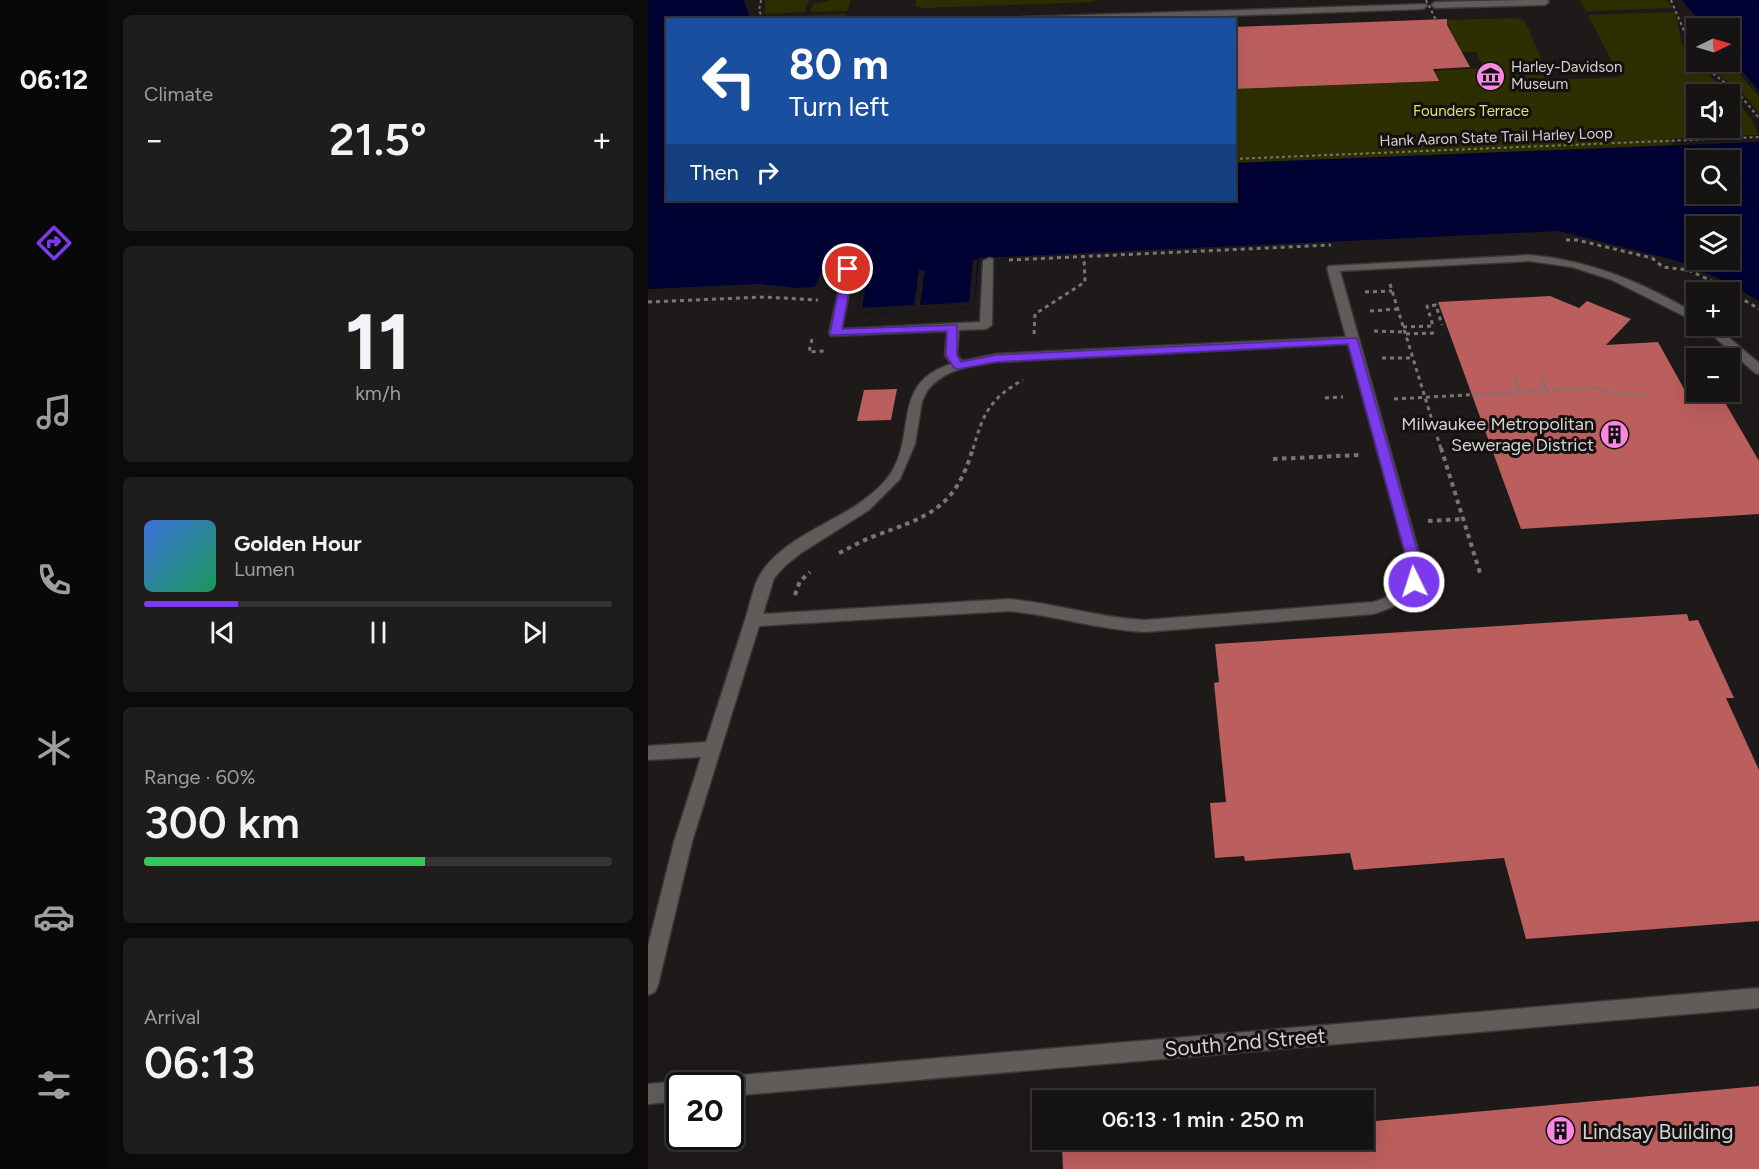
<!DOCTYPE html>
<html lang="en">
<head>
<meta charset="utf-8">
<style>
	body { margin:0; font-family:Figtree,sans-serif; background:#1f1d1c; color:#f1f3f6; height:100vh; display:flex; flex-direction:column; font-size:22px; white-space:nowrap }
	* { box-sizing:border-box; margin:0 }
	p { font-size:20px; color:#9e9ea0 }
	.icon { flex:none; width:33px; height:33px; fill:none; stroke:currentColor; stroke-width:2; stroke-linecap:round; stroke-linejoin:round }
	.map { position:relative; flex:1; overflow:hidden }
	.sheet { display:flex; flex-direction:column; gap:15px; padding:15px; background:#0c0b0a; width:540px }
	.sheet>* { flex:none }
	.hud { position:absolute; left:18px; top:18px; width:570px; height:183px; border-radius:0px; box-shadow:0 6px 24px #0002,0 0 0 2px #353333; background:#1a4fa0; color:#fff; overflow:hidden }
	.needle { width:39px; rotate:85deg }
	.buttons { position:absolute; left:1038px; top:18px; display:grid; gap:12px }
	.buttons a { display:grid; place-items:center; width:54px; height:54px; border-radius:0px; background:#161413; box-shadow:0 6px 24px #0002,0 0 0 2px #353333; font-size:30px }
	.speed { position:absolute; left:18px; top:1072px; display:flex; gap:12px; font-size:30px; font-weight:700; text-align:center }
	.speed>* { display:grid; place-content:center; width:78px; height:78px; border-radius:50%; background:#161413; box-shadow:0 6px 24px #0002,0 0 0 2px #353333; line-height:1 }
	.speed .limit { border:3px solid #111; border-radius:9px; background:#fff; color:#111 }
	.pin { position:absolute; display:grid; place-items:center; width:51px; height:51px; color:#fff; margin:-26px; border:3px solid #fff; border-radius:50%; box-shadow:0 2px 6px #0007 }
	.me { position:absolute; width:66px; margin:-33px; rotate:356deg; stroke-linejoin:round; filter:drop-shadow(0 0 4px #0008) }
	.turn { display:flex; align-items:center; gap:21px; height:126px; padding:0 24px; font-size:27px }
	.turn .icon { width:78px; height:78px; stroke-width:2.5 }
	.turn b { display:block; font-size:42px; line-height:51px }
	.then { display:flex; align-items:center; height:57px; padding:0 24px; background:#0003; gap:12px; font-size:22px }
	.big { font-size:45px; font-weight:600; line-height:1.1 }
	.sheet .tile { flex:1; display:flex; flex-direction:column; justify-content:center; gap:9px; min-width:0; padding:0 21px; border-radius:9px; background:#1f1d1c }
	.sheet .dial { align-items:center; gap:0 }
	.dial b { font-size:78px; line-height:1 }
	.song { display:flex; align-items:center; gap:18px }
	.cover { width:72px; height:72px; border-radius:9px; background:linear-gradient(135deg,hsl(220 70% 55%),hsl(150 70% 35%)) }
	.played { height:6px; border-radius:3px; background:linear-gradient(90deg,#7c3aed 20%,#353333 20%) }
	.keys { display:flex; justify-content:space-around; direction:ltr }
	.heat { display:flex; justify-content:space-between; align-items:center; font-size:33px; direction:ltr }
	.charge { height:9px; border-radius:4px; background:linear-gradient(90deg,#34c759 60%,#353333 0) }
	.trip { position:absolute; left:384px; top:1090px; width:342px; height:60px; border-radius:0px; background:#161413; box-shadow:0 6px 24px #0002,0 0 0 2px #353333; font-weight:600; line-height:60px; text-align:center }
	main { display:flex; flex:1; min-height:0 }
	.dock { display:flex; flex-direction:column; width:108px; justify-content:space-around; align-items:center; background:#090808; color:#9e9ea0 }
	.dock .icon { width:42px; height:42px }
	.dock .selected { color:#7c3aed }
	.dock b { font-size:27px; color:#f1f3f6 }
	.map>svg:first-child { display:block }
</style>
</head>
<body>
<main>
<nav class="dock">
<b>06:12</b>
<svg class="icon selected" aria-label="directions" viewBox="0 0 24 24"><path d="M12 3l9 9-9 9-9-9zM9 14v-3h6M13 9l2 2-2 2"/></svg>
<svg class="icon" aria-label="music" viewBox="0 0 24 24"><path d="M9 18V5l10-2v13"/><circle cx="6" cy="18" r="3"/><circle cx="16" cy="16" r="3"/></svg>
<svg class="icon" aria-label="phone" viewBox="0 0 24 24"><path d="M5 4h4l2 5-3 2q2 4 5 5l2-3 5 2v4C11 20 4 13 5 4z"/></svg>
<svg class="icon" aria-label="climate" viewBox="0 0 24 24"><path d="M12 3v18M4 7l16 10M4 17L20 7"/></svg>
<svg class="icon" aria-label="car" viewBox="0 0 24 24"><path d="M5 17H2v-5l4-1 3-4h7l3 4 3 1v5h-3M9 17h6M6 11h13"/><circle cx="7" cy="17" r="2"/><circle cx="17" cy="17" r="2"/></svg>
<svg class="icon" aria-label="filters" viewBox="0 0 24 24"><path d="M4 7h16M4 17h16"/><circle cx="9" cy="7" r="2"/><circle cx="15" cy="17" r="2"/></svg>
</nav>
<section class="sheet">
<div class="tile"><p>Climate</p>
<div class="heat"><a>−</a><b class="big">21.5°</b><a>+</a></div>
</div>
<div class="tile dial"><b>11</b><p>km/h</p></div>
<div class="tile">
<div class="song"><i class="cover"></i><div><b>Golden Hour</b><p>Lumen</p></div></div>
<div class="played"></div>
<div class="keys"><svg class="icon" aria-label="previous" viewBox="0 0 24 24"><path d="M18 5L8 12l10 7zM5 5v14"/></svg><svg class="icon" aria-label="pause" viewBox="0 0 24 24"><path d="M8 5v14M16 5v14"/></svg><svg class="icon" aria-label="next" viewBox="0 0 24 24"><path d="M6 5l10 7-10 7zM19 5v14"/></svg></div>
</div>
<div class="tile"><p>Range · 60%</p><b class="big">300 km</b><div class="charge"></div></div>
<div class="tile"><p>Arrival</p><b class="big">06:13</b></div>
</section>
<div class="map">
<svg width="1111" height="1169" viewBox="0 0 1111 1169">
	<rect width="100%" height="100%" fill="#1e1a19"/>
	<g fill="#2e2f00" fill-rule="evenodd">
		<polygon points="117,0 161,0 157,12 117,14"/>
		<polygon points="183,0 203,0 199,11 162,12 165,4"/>
		<polygon points="268,0 447,0 447,2 274,8 267,6"/>
		<polygon points="932,0 1019,0 1025,8 938,11"/>
		<path d="M1027,12c4,13 4,29 12,40 12,17 72,62 70,83l-87,4 3,6 -438,18 -1,-74 204,-8 -4,-10 50,-3 -8,-16h-14l-17,-32 72,-2 8,3 25,59 70,-3 -32,-62zM1048,94h34v34h-34z"/>
		<polygon points="198,14 197,20 121,20 119,17"/>
		<polygon points="1055,62 1081,62 1111,97 1111,113 1096,95"/>
	</g>
	<g fill="#000233" fill-rule="evenodd">
		<path d="M0,0h96l6,19 -82,1v180h566l1,-37 524,-21v159l-32,-19 -49,-21 -119,-30 -580,27 -5,50 -117,6 9,-51 -42,2 -9,22 -18,1 -39,-4 -110,5zM1048,160h34v34h-34zM1048,226h34v34h-34z"/>
		<polygon points="1034,0 1111,0 1111,91 1082,56 1082,28 1058,28"/>
	</g>
	<polygon fill="#1e1a19" points="330,259 326,308 209,314 218,265 221,265 214,308 266,305 271,270 277,270 272,305 321,302 325,260"/>
	<g fill="#bb5e5e">
		<polygon points="799,19 799,25 822,67 785,69 791,81 586,89 586,27"/>
		<polygon points="902,296 931,308 939,301 983,319 958,345 1010,342 1040,396 1072,394 1111,461 1111,514 873,529 790,302"/>
		<polygon points="249,389 243,420 209,421 216,390"/>
		<polygon points="1039,614 1041,621 1050,620 1086,698 1078,698 1111,770 1111,921 878,939 856,858 706,870 702,853 597,861 596,856 567,858 562,803 578,802 566,683 571,682 567,644"/>
		<polygon points="1111,1086 1111,1169 415,1169 414,1149 512,1140 716,1140 716,1122"/>
	</g>
	<g fill="none" stroke-linecap="round" stroke-linejoin="round">
		<defs>
			<g id="minor">
				<polygon points="878,0 899,0 901,2 897,5 787,8 783,5 787,2"/>
				<polygon points="778,4 779,6 775,9 462,20 370,20 374,17"/>
				<path d="M881,255c61,5 115,28 167,59v8l-84,-42 -40,-13 -43,-6 -189,10 84,300c-6,25 -27,36 -51,43l-228,18c-46,-2 -90,-17 -136,-21l-250,15 -67,216 -34,143 -3,7 -7,3v-49l26,-104 27,-85 -53,3v-14l58,-4c13,-40 26,-81 39,-122 5,-14 8,-35 16,-47 31,-46 98,-54 130,-100 26,-41 0,-90 60,-109l-6,-9 2,-24 -116,5 -2,-3 15,-66 4,-1 6,3 -12,60 138,-7 3,-61 6,-3 4,1 -1,66 -6,4 -27,1 -2,25 5,6 34,-7 350,-17 -19,-69 2,-2zM700,344l62,227c-5,16 -21,27 -37,31l-228,18c-46,-2 -90,-17 -136,-21l-246,15 11,-36 12,-13 15,-12 68,-43 31,-31 15,-35 7,-43 5,-10c17,-22 43,-25 69,-29z"/>
				<polygon points="1054,326 1067,326 1111,363 1111,374 1107,373"/>
				<polygon points="1111,988 1111,1008 82,1096 82,1086 72,1086 75,1079 82,1076"/>
				<polygon points="32,1081 40,1086 32,1086 32,1101 0,1104 0,1084"/>
			</g>
		</defs>
		<use href="#minor" stroke="#393636" stroke-width="3"/>
		<g stroke="#787574" stroke-width="2" stroke-dasharray="3 3" stroke-linecap="butt">
			<polyline points="113,0 111,11 116,20"/>
			<polyline points="1023,0 1048,59"/>
			<polyline points="1051,62 1091,94 1111,118"/>
			<polyline points="586,159 1111,137"/>
		</g>
		<g stroke="#787574" stroke-width="3" stroke-dasharray="4 4" stroke-linecap="butt">
			<polyline points="918,240 929,240 1004,258 1015,267 1040,270 1066,282 1111,309"/>
			<polyline points="361,260 683,245"/>
			<polyline points="742,284 793,449"/>
			<polyline points="717,292 744,291"/>
			<polyline points="0,302 116,297 170,300"/>
			<polyline points="722,311 750,309"/>
			<polyline points="755,327 785,326 779,306 788,305 794,325"/>
			<polyline points="726,331 757,332"/>
			<polyline points="386,334 387,314 437,282 436,257"/>
			<polyline points="758,334 789,333"/>
			<polyline points="164,339 161,352 176,351"/>
			<polyline points="734,358 765,358"/>
			<polyline points="893,377 899,391"/>
			<polyline points="867,379 872,392"/>
			<polyline points="677,398 695,397"/>
			<polyline points="746,399 947,388 973,395 996,394"/>
			<path d="M325,449c10,-35 17,-51 50,-69"/>
		</g>
		<g stroke="#787574" stroke-width="4" stroke-dasharray="4.5 4.5" stroke-linecap="butt">
			<polyline points="793,448 833,576"/>
			<polyline points="625,459 711,455"/>
			<polyline points="780,521 816,519"/>
			<path d="M191,553c11,-5 22,-12 33,-16 56,-21 83,-27 101,-89"/>
			<polyline points="147,595 152,581 162,572"/>
		</g>
		<use href="#minor" fill="#605c5a" fill-rule="evenodd"/>
		<polyline stroke="#787574" stroke-width="2" stroke-dasharray="3 3" stroke-linecap="butt" points="778,0 788,20"/>
	</g>
	<polygon fill="#7c3aed" stroke="#51269a" stroke-width="1.5" points="200,266 205,269 194,329 309,325 309,355 313,362 348,355 709,338 775,571 771,586 766,587 759,582 762,571 700,344 348,362 310,369 306,368 298,355 299,331 184,335 182,333 195,269"/>
	<defs>
		<symbol id="museum-disc" viewBox="-11 -11 22 22"><circle r="9.5" fill="#fd86e3" stroke="#141110"/><path d="M0-6L6-3V-2H-6V-3ZM-5-1h2V3h-2ZM-1-1h2V3h-2ZM3-1h2V3H3ZM-6 4H6V6H-6Z" fill="#111"/></symbol>
		<symbol id="building-disc" viewBox="-11 -11 22 22"><circle r="9.5" fill="#fd86e3" stroke="#141110"/><path d="M-4-6H4V6H1V3H-1V6H-4ZM-2.5-4.3h1.7v1.8h-1.7ZM.8-4.3h1.7v1.8H.8ZM-2.5-1h1.7V.8h-1.7ZM.8-1h1.7V.8H.8Z" fill="#111"/></symbol>
	</defs>
	<g fill-rule="evenodd">
		<use href="#museum-disc" x="826" y="60" width="33" height="33"/>
		<use href="#building-disc" x="950" y="418" width="33" height="33"/>
		<use href="#building-disc" x="896" y="1114" width="33" height="33"/>
	</g>
	<g text-anchor="middle" dominant-baseline="central" stroke-width="6" stroke-linejoin="round" paint-order="stroke">
		<g font-size="15" fill="#d5d3d2" stroke="#141110" text-anchor="start">
			<text x="863" y="67">Harley-Davidson<tspan x="863" dy="17">Museum</tspan></text>
		</g>
		<g font-size="15" fill="#dfe565" stroke="#141110">
			<text x="823" y="111">Founders Terrace</text>
		</g>
		<g font-size="15" fill="#d5d3d2" stroke="#141110">
			<text transform="translate(848 137) rotate(-2)">Hank Aaron State Trail Harley Loop</text>
		</g>
		<g font-size="18" fill="#d5d3d2" stroke="#141110" text-anchor="end">
			<text x="946" y="424">Milwaukee Metropolitan<tspan x="946" dy="21">Sewerage District</tspan></text>
		</g>
		<g font-size="21" fill="#d5d3d2" stroke="#141110">
			<text transform="translate(597 1042) rotate(-5)">South 2nd Street</text>
		</g>
		<g font-size="21" fill="#d5d3d2" stroke="#141110" text-anchor="start">
			<text x="934" y="1131">Lindsay Building</text>
		</g>
	</g>
</svg>
<div class="buttons">
<a><svg class="needle" viewBox="-14 -14 28 28"><path d="M0-13l5 13h-10z" fill="#e53935"/><path d="M0 13l5-13h-10z" fill="#9e9ea0"/></svg></a>
<a><svg class="icon" aria-label="sound" viewBox="0 0 24 24"><path d="M4 9h4l5-4v14l-5-4H4zM17 9q2 3 0 6"/></svg></a>
<a><svg class="icon" aria-label="search" viewBox="0 0 24 24"><circle cx="10" cy="10" r="6"/><path d="M15 15l6 6"/></svg></a>
<a><svg class="icon" aria-label="layers" viewBox="0 0 24 24"><path d="M12 4l9 5-9 5-9-5zM3 14l9 5 9-5"/></svg></a>
<a>+</a>
<a>−</a>
</div>
<div class="speed"><div class="limit">20</div></div>
<div class="pin" style="left:200px;top:269px;background:#d93025"><svg class="icon" aria-label="arrive" viewBox="0 0 24 24"><path d="M6 21V4h12l-3 4 3 4H6"/></svg></div>
<svg class="me" style="left:766px;top:582px" viewBox="-20 -20 40 40"><circle r="17" fill="#7c3aed" stroke="#fff" stroke-width="3"/><path d="M0-11L8 9 0 5-8 9z" fill="#fff"/></svg>
<div class="trip">06:13 · 1 min · 250 m</div>
<div class="hud">
<div class="turn"><svg class="icon" aria-label="left" viewBox="0 0 24 24"><path d="M17 20v-9H6M10 6l-5 5 5 5"/></svg><div><b>80 m</b>Turn left</div></div>
<div class="then">Then<svg class="icon" aria-label="right" viewBox="0 0 24 24"><path d="M7 20v-9h11M14 6l5 5-5 5"/></svg></div>
</div>
</div>
</main>
</body>
</html>
